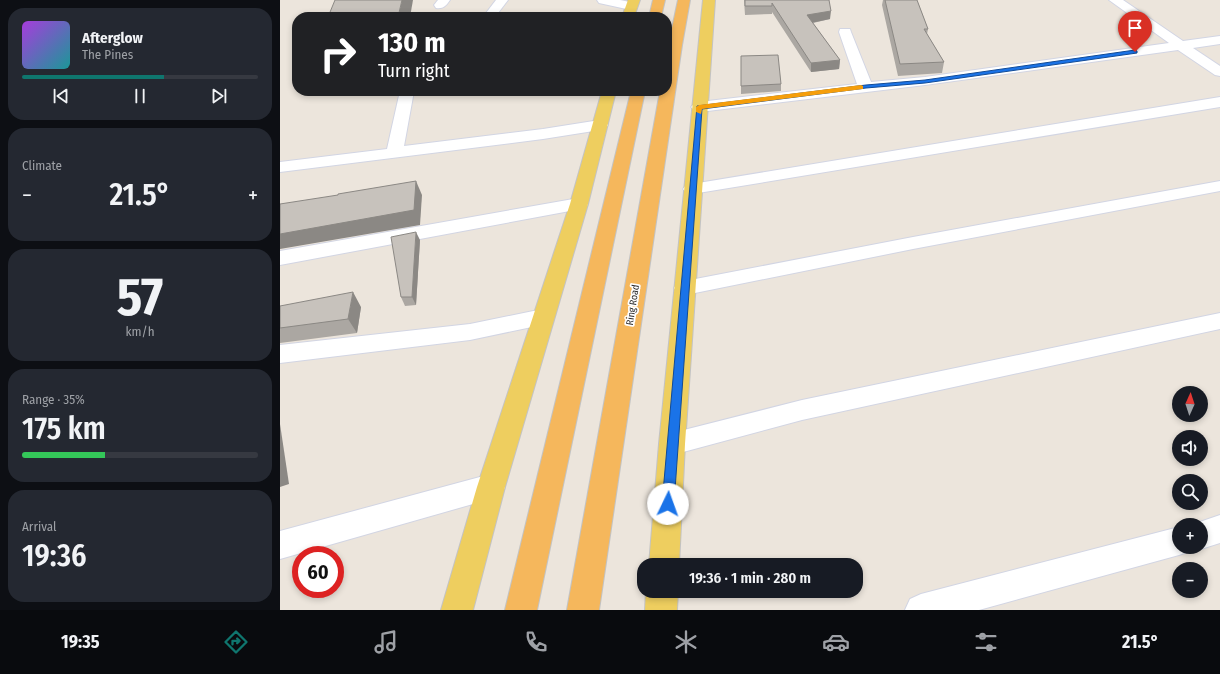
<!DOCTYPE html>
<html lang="en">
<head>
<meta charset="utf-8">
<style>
	body { margin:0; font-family:"Fira Sans Condensed",sans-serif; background:#242831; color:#f1f3f6; height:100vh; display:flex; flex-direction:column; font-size:15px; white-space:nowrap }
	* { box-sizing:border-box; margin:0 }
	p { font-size:13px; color:#9ea1a6 }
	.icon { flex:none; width:22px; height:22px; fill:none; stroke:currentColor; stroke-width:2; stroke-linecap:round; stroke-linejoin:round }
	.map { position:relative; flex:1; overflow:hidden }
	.drawer { display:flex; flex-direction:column; gap:8px; padding:8px; background:#0d0f14; width:280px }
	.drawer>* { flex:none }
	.banner { position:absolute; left:12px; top:12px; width:380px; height:84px; border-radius:16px; box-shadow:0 2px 6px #0003; background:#202124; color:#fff; overflow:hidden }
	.needle { width:26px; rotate:3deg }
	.controls { position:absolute; left:892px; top:386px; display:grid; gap:8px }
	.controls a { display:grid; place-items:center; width:36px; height:36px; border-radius:50%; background:#171b24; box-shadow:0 2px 6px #0003; font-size:20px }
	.speed { position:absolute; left:12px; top:546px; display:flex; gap:8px; font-size:20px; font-weight:700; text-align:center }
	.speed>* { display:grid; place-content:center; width:52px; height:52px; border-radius:50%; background:#171b24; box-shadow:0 2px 6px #0003; line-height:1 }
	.speed .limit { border:6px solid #d22; background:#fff; color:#111 }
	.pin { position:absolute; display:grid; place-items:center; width:34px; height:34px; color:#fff; margin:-41px -17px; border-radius:50% 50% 50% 0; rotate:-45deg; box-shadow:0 0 4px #0007 }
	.pin .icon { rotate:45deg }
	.me { position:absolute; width:44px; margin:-22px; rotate:3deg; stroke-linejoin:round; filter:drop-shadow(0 0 3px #0008) }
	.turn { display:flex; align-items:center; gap:14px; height:84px; padding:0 20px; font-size:18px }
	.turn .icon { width:52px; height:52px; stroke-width:2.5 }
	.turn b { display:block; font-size:28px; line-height:34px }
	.big { font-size:30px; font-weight:600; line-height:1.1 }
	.drawer .widget { flex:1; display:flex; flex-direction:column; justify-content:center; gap:6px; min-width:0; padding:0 14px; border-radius:16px; background:#242831 }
	.drawer .dial { align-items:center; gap:0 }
	.dial b { font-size:52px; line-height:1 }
	.song { display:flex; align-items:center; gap:12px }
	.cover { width:48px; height:48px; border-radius:6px; background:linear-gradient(135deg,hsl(280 70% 55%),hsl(180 70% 35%)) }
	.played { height:4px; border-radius:2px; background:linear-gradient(90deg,#0f766e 60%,#363941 60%) }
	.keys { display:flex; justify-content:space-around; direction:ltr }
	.heat { display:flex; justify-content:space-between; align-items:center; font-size:22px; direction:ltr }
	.charge { height:6px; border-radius:3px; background:linear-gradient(90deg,#34c759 35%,#363941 0) }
	.trip { position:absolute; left:357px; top:558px; width:226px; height:40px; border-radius:16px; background:#171b24; box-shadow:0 2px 6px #0003; font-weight:600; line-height:40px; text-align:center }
	.menu { display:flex; height:64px; justify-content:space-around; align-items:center; background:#090b0e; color:#9ea1a6 }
	.menu .icon { width:28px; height:28px }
	.menu .active { color:#0f766e }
	.menu b { font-size:18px; color:#f1f3f6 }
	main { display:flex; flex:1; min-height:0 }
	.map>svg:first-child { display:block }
</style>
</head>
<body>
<main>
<section class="drawer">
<div class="widget">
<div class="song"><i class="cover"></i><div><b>Afterglow</b><p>The Pines</p></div></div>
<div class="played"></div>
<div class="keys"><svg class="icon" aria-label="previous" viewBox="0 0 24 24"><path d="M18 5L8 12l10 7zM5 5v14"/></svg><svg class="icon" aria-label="pause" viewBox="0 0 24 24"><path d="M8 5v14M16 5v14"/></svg><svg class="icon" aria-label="next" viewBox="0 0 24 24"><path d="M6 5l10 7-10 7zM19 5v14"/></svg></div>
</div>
<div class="widget"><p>Climate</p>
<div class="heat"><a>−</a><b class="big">21.5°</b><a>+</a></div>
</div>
<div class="widget dial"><b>57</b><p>km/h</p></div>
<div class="widget"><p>Range · 35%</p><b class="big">175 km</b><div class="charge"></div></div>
<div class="widget"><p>Arrival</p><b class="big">19:36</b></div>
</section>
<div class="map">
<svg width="940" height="610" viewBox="0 0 940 610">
	<rect width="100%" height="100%" fill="#ece5dc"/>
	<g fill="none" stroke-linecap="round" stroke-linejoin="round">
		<defs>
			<g id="minor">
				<path d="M158,0h12c-4,6 -7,9 -14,8l-2,-3z"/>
				<polygon points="216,0 228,0 215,17 203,17"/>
				<polygon points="317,0 340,0 355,3 357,6 355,9 351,10 319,3"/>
				<polygon points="829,0 843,0 903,41 940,36 940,44 913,48 940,66 940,76 935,75 898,50 645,85 419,112 414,110 411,107 414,104 419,102 577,84 559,32 560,29 570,29 571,32 591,82 645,77 889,43"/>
				<polygon points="120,91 134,91 124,146 263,129 320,120 326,122 328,125 326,128 320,130 263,139 0,172 0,162 107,149"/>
				<polygon points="940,97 940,107 412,194 406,193 403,189 406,185 412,184"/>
				<polygon points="940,181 940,191 633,249 405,295 397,293 394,288 397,283 405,281 633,237"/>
				<polygon points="299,198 306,200 308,204 306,208 0,265 0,251"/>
				<polygon points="263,309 271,311 274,317 271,323 190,340 0,363 0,345 190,324"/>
				<polygon points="940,313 940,329 522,420 392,455 383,452 379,444 383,436 392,433 522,400"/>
				<polygon points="211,474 221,478 225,487 221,496 0,559 0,531"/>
				<polygon points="940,515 940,543 921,549 916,547 921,547 921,525 911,525"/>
				<polygon points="899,527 899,547 911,547 910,551 899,555 699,610 625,610 630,599 641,594"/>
			</g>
			<g id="primary">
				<polygon points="348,0 360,0 354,17 342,17"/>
				<polygon points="423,0 435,0 405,444 399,565 369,565 379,444"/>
				<polygon points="322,91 336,91 308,204 225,487 193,610 161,610 197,487 290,204"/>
				<polygon points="366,591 398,591 397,610 365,610"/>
			</g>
			<g id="trunk">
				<polygon points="373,0 385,0 381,17 369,17"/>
				<polygon points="398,0 410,0 402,45 319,610 287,610 380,91 387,91 387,52"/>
				<polygon points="351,91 365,91 257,610 225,610"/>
			</g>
		</defs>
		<use href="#minor" stroke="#d2d5e3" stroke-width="2"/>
		<use href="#primary" stroke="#c3c3c3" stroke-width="2"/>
		<use href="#trunk" stroke="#c3c3c3" stroke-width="2"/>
		<use href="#minor" fill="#fff" fill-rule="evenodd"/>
		<use href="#primary" fill="#eece5f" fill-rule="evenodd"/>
		<use href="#trunk" fill="#f5b75c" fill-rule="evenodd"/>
	</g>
	<g fill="#aba7a2">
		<polygon points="464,0 549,0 550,19 533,23 560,60 559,69 531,72 492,12 492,14 465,15"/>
		<polygon points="603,0 637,0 648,29 647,34 664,62 662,73 618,76 602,5"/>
		<polygon points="461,56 501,84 501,91 461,94"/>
		<polygon points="140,240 136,305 125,306 121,297"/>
		<polygon points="0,306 81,307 77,333 0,343"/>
	</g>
	<g fill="#8b8884">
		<polygon points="122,0 133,0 130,17 118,17"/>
		<polygon points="551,11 550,19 526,24 527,15"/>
		<polygon points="560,60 559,69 531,72 531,63"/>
		<polygon points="136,181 142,195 140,225 0,249 0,234"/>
		<polygon points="136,232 140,240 136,305 132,297"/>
		<polygon points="73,292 81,307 77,333 68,319"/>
		<polygon points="0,424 9,484 0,487"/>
	</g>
	<g fill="#c7c2bc" stroke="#8b8884">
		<polygon points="55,0 122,0 118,17 48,17"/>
		<polygon points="465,0 549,0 551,11 527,15 560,60 531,63 492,3 492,6 465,6"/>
		<polygon points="605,0 637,0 648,29 644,29 664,62 620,64"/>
		<polygon points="498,55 501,84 461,86 461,56"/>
		<polygon points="136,181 134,210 0,234 0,204 58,195 58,194"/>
		<polygon points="136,232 132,297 121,297 111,237"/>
		<polygon points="73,292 68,319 0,328 0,306"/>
	</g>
	<polygon fill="#1a73e8" stroke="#114b97" points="855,50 857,51 857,53 645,83 586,88 422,109 394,504 392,508 388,510 383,508 382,504 417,106 586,85 645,80"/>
	<polygon fill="#f59e0b" points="581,85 583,86 583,89 422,109 421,114 416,112 416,107 419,105"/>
	<g text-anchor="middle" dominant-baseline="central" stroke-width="3.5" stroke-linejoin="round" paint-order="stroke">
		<g font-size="10" fill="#2a2a2a" stroke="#fff">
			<text transform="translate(353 305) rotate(-81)">Ring Road</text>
		</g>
	</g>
</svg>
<div class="controls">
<a><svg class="needle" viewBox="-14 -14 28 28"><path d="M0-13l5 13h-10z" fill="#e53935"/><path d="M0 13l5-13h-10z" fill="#9ea1a6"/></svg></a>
<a><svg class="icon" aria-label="sound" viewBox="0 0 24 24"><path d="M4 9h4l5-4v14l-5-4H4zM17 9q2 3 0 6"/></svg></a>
<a><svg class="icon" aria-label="search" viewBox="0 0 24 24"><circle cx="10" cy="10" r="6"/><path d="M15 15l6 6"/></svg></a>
<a>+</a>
<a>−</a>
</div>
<div class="speed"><div class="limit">60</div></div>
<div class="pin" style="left:855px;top:52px;background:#d93025"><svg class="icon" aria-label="arrive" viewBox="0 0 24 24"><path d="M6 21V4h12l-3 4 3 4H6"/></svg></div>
<svg class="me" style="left:388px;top:504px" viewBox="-20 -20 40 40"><circle r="19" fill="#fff"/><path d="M0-13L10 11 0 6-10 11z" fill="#1a73e8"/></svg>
<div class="trip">19:36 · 1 min · 280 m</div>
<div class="banner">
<div class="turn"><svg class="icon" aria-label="right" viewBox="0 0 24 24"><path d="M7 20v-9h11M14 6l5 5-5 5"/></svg><div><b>130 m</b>Turn right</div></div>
</div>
</div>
</main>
<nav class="menu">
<b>19:35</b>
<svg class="icon active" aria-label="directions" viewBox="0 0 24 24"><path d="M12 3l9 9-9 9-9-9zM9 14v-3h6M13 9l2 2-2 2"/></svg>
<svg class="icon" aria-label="music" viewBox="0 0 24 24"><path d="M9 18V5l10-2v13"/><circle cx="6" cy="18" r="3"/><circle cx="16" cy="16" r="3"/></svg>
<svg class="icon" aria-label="phone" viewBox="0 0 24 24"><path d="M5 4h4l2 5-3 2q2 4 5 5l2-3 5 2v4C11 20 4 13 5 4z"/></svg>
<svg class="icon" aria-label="climate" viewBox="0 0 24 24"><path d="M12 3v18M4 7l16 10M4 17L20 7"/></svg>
<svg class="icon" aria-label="car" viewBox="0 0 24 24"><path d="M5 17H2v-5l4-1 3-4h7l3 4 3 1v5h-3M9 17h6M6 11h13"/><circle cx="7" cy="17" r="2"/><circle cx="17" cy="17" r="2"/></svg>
<svg class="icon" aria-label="filters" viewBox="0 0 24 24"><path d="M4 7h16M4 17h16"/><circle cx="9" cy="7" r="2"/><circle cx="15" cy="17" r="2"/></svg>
<b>21.5°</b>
</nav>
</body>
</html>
